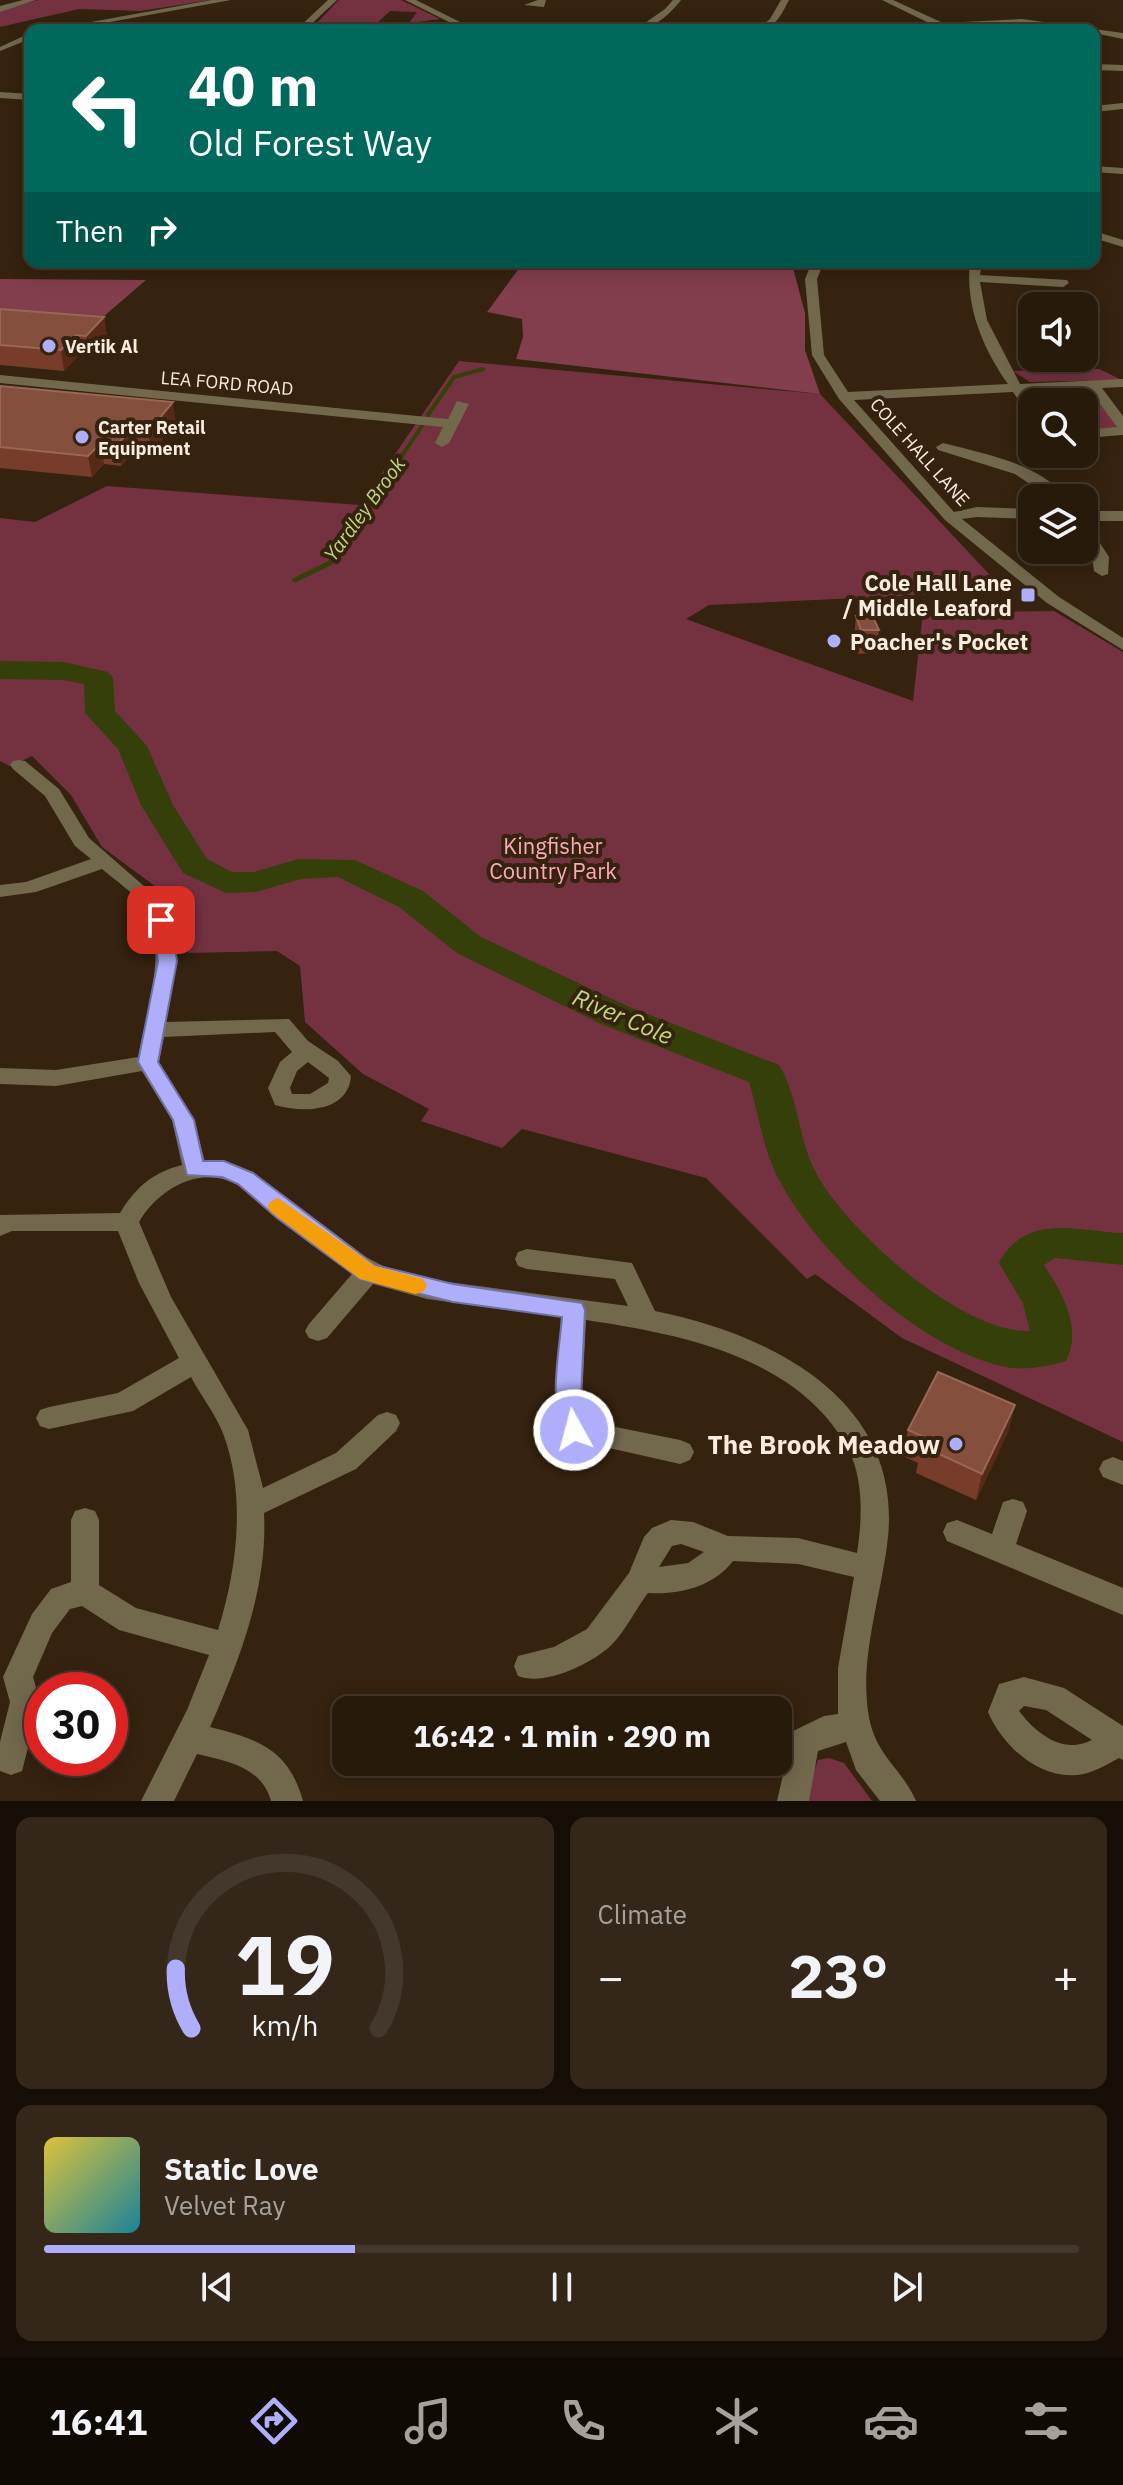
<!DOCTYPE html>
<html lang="en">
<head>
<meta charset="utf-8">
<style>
	body { margin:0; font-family:"IBM Plex Sans",sans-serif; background:#342719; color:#f1f3f6; height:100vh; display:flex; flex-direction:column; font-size:30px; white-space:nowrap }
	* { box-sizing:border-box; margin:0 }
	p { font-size:26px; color:#a5a19d }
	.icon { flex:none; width:44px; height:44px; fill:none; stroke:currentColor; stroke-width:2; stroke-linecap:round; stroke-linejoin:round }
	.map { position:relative; height:1801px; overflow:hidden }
	.side { display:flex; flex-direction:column; gap:16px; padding:16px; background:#160e06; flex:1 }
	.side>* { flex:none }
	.hud { position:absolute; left:24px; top:24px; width:1076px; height:244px; border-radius:16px; box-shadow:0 4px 20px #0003,0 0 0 2px #44382c; background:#00695c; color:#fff; overflow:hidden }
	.buttons { position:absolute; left:1018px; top:292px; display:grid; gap:16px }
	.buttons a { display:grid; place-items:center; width:80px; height:80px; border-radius:16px; background:#281a0b; box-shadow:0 4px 20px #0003,0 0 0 2px #44382c; font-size:40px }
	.speed { position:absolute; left:24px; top:1672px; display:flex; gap:16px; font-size:40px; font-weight:700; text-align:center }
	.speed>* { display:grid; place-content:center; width:104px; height:104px; border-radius:50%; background:#281a0b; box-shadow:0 4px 20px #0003,0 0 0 2px #44382c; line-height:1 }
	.speed .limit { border:12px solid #d22; background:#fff; color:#111 }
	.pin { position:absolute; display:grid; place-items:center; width:68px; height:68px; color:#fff; margin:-34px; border-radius:16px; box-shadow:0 4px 12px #0006 }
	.me { position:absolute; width:88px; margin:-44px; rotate:353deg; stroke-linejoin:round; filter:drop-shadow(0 0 6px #0008) }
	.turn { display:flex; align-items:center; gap:28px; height:168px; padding:0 32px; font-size:36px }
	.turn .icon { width:104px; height:104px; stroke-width:2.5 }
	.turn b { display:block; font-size:56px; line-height:68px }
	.then { display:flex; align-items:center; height:76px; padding:0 32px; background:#0003; gap:16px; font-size:30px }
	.big { font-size:60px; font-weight:700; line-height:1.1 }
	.side .card { flex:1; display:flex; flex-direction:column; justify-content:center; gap:12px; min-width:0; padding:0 28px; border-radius:16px; background:#342719 }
	.side .dial { align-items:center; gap:0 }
	.dial svg { height:208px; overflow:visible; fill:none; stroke:#44382c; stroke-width:7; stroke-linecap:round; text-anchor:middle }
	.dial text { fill:#f1f3f6; stroke:none }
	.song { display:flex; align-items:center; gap:24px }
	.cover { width:96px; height:96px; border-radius:12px; background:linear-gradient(135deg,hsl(50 70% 55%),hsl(190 70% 35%)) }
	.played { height:8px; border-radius:4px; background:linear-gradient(90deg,#aeaefb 30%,#44382c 30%) }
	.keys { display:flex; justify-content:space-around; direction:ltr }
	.heat { display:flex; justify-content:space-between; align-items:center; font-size:44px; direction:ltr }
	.side .tiles { flex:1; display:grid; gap:16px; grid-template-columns:1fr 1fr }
	.card:last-child { grid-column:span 2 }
	.trip { position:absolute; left:332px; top:1696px; width:460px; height:80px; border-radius:16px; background:#281a0b; box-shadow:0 4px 20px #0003,0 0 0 2px #44382c; font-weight:700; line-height:80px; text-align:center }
	.tab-bar { display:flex; height:128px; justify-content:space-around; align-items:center; background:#100a04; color:#a5a19d }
	.tab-bar .icon { width:56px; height:56px }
	.tab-bar .active { color:#aeaefb }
	.tab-bar b { font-size:36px; color:#f1f3f6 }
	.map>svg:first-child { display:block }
</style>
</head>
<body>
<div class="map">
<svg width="1123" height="1801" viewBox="0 0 1123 1801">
	<rect width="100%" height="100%" fill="#35220f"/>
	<g fill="#743241">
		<polygon points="38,0 211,0 140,11 79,9 0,27 0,11"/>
		<polygon points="339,0 401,0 440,19 409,23 417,12 390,11 373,27 310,30"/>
		<polygon points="459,361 820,394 1005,591 709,605 686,619 913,701 923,613 1054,611 1123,652 1123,1442 902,1338 815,1274 807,1279 706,1178 522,1129 502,1148 421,1121 429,1109 363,1074 305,1022 300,966 277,951 188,953 167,895 102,847 71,795 32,756 10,766 0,761 0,518 35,522 107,486 360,505"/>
		<polygon points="1099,369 1122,380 1030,382 1013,371"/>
		<polygon points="1085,389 1094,395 1117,426 1113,429 1084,431 1084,402 1035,402 1031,394"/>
		<polygon points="829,1758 844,1763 872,1801 803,1801 818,1760"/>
	</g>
	<g fill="#823e4c">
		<polygon points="520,267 793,268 805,313 805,350 820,394 516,359 523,337 522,319 487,312"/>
		<polygon points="0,279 146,280 89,329 0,321"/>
	</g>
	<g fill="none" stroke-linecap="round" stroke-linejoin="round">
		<g stroke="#343f0a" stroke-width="4">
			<polyline points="428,415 454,377 483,369"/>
			<polyline points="401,457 422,426"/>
		</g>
		<polyline stroke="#343f0a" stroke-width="5" points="295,580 330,563 402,455"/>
		<path fill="#343f0a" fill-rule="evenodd" d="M0,661l63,1 45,10 5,6 2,33 32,35 26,59 34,54 25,13h22l44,-13 57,1 68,31 58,46 146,69 152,59c19,31 19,71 35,104 29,59 148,165 216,162l-7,-28 -24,-40c27,-51 78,-32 124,-30v32l-68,-7 -11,7c18,28 39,62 22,96 -17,5 -41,10 -60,6 -85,-17 -191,-115 -229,-191 -14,-28 -19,-64 -28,-94l-148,-58 -144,-71 -58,-46 -61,-30 -37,2 -45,13 -30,1 -43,-20 -42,-68 -23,-56 -33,-36 -1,-29 -21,-4 -63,-1z"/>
		<g fill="#72694d" fill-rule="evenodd">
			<polygon points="23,0 36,0 0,12 0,6"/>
			<polygon points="212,0 231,0 66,30 47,30"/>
			<polygon points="328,0 337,0 305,30 296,30"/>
			<polygon points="405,0 416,0 476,30 465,30"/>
			<polygon points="538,0 546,0 544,7 524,5"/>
			<path d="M673,0h8c-11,14 -28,30 -46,30l30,-21z"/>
			<path d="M781,0h8c-8,15 -14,30 -33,30l14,-11z"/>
			<polygon points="882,0 893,0 943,23 1022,19 1123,33 1123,39 1094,33 1094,30 997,24 918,30 933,25"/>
			<polygon points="565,23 597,30 562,28"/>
			<polygon points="30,33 30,39 0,51 0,47"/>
			<polygon points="1094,64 1123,65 1123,71 1094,70"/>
			<polygon points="0,92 30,94 30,100 0,98"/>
			<polygon points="1123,103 1123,109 1094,112 1094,106"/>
			<polygon points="1094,166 1123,168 1123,174 1094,172"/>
			<polygon points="1094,231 1123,240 1123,247 1094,238"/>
			<path d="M812,262h12l-7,17 7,76 24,37 160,-8c-26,-37 -43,-79 -38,-122h12l-2,13 87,5 2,3 -6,4 -83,-5 7,38 33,64 103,-5v8l-21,1 21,28v19l-39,3v-8l33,-3 -28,-38 -63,3 8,10 -2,11 -5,-1 -14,-20 -159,8 100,112 23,-5 55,2v10l-55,-2 -15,2 97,78 64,41v12l-76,-47 -102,-83 -106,-121 -27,-44 -7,-76z"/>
			<polygon points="0,375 448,419 457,401 469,404 449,443 442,447 435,443 443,427 0,383"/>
			<path d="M943,443c42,11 95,20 124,55h-16l-36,-24 -77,-24 -2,-3z"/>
			<rect x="1084" y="511" width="39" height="10"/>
			<path d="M1084,524l5,2 20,31 -1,17 -6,2 -8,-5c-1,-17 -10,-29 -10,-47z"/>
			<path d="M19,760l6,1 34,28 30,49 72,63 10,19 6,41 -11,61 123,-3 19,22 30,20 13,15c-3,37 -49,37 -76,29l-7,-17 12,-26 12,-10 -17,-20 -111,5 -5,25 35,58 11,42 23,2 26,9 108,82 29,15 50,11 187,25 -13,-27 -88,-10 -9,-3 -3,-7 3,-7 9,-3 105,14 23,48c115,23 247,88 233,226 -6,57 -28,117 -20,174 6,45 33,55 48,90h-36l-24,-31 -10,-28 -28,9 -9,50h-32l16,-70 31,-15 14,-2v-46l16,-91 -56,-13 -65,-3c-20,26 -54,34 -85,32 -13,17 -25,43 -41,56 -21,17 -63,37 -89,27l-4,-10 4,-10 36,-9 33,-18 42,-56 15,-36 8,-9 19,-8 22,2 35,14 70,2 59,15c5,-32 7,-72 -8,-102 -48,-94 -169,-117 -263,-131l-4,78 4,23 94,19 10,4 4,8 -4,8 -10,4 -115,-26 -9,-40 5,-81 -134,-18 -54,-15 -46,54 -9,3 -9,-3 -4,-7 4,-7 43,-50c-27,-19 -54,-39 -80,-60 -11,-9 -21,-20 -33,-28 -37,-23 -81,3 -100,36l32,75 77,133 15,58 73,-35 42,-38 9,-3 9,3 4,8 -4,8 -40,38 -92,44c4,75 -25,148 -54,214 49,12 79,23 93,74h-32c-9,-34 -44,-40 -74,-47l-23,47h-33l46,-91 22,-55 -90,-25 -37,-24 -12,3 -18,24 -19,44 7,25 -18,69 -11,4 -11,-4v-29l10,-40 -7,-25 29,-63 19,-25 20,-7v-62l4,-9 10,-3 10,3 4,9v65l37,23 82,22c19,-61 28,-133 6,-194 -7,-20 -23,-40 -33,-59l-58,34 -84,18 -9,-3 -4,-8 4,-8 9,-3 69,-14 61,-35 -40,-75 -21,-52h-106l-12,5v-21l120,-2c15,-25 33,-41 62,-48l-10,-45 -30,-49 -86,15 -56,-2v-16l56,2 82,-13c8,-42 32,-114 5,-151 -10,-14 -28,-26 -41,-37l-66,23 -36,5v-12l26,-3 65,-23 -16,-13 -30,-50 -32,-27 -3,-4 3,-4zM308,1062l21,16 -1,5 -18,11h-18l-2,-6 7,-17zM681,1544l23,8 -16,11 -29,4 13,-21z"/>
			<polygon points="1113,1457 1123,1461 1123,1485 1103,1477 1099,1469 1103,1461"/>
			<polygon points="1013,1499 1023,1502 1027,1511 1016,1544 1123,1588 1123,1615 947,1541 943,1532 947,1523 957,1520 992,1534 1003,1502"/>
			<path d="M1024,1677l40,11 59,38v34l-4,-2c-13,7 -28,16 -42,17 -39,4 -75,-30 -89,-63l11,-28zM1024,1706l22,4 46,30c-30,15 -56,-7 -73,-29z"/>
		</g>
	</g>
	<g fill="#783c2b">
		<polygon points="0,309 104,317 107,337 89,356 79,355 64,371 0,365"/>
		<polygon points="0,386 176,423 151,453 134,451 121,466 104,464 92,477 0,468"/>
		<polygon points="856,616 879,630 876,653 858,654 854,639"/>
		<polygon points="1015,1405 1008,1432 976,1500 916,1473 918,1463 903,1456 908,1430"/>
	</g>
	<g fill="#572a17">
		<polygon points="104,317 107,337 89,356 86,336"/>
		<polygon points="76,335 79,355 64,371 61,350"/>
		<polygon points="173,402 176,423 151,453 148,432"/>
		<polygon points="130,430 134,451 121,466 118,444"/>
		<polygon points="101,443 104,464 92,477 88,456"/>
		<polygon points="1015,1405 1008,1432 976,1500 982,1474"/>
	</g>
	<g fill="#854f3e" stroke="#976757" stroke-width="2">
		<polygon points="0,309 104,317 86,336 76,335 61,350 0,345"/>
		<polygon points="0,386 173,402 148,432 130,430 118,444 101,443 88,456 0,447"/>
		<polygon points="872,615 879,630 861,630 856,616"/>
		<polygon points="938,1372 1015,1405 982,1474 922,1446 926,1438 908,1430"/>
	</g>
	<path fill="#aeaefb" stroke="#7171a3" stroke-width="2" d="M161,914l10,6 6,41 -19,101 36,58 9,41h21l29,12 122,92 78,19 129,19 3,7 -4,88 5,32 -4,7 -8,3 -9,-3c-17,-34 -6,-83 -3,-120l-109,-15 -93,-23 -83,-61 -39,-34 -16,-7 -35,-2 -14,-55 -35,-58 20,-101 -6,-41z"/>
	<polygon fill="#f59e0b" points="278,1198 375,1266 423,1279 427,1286 423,1292 415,1294 360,1279 271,1212 267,1207 271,1201"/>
	<g fill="#aeaefb" stroke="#35220f" stroke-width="3">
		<circle cx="49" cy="346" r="8"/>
		<circle cx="82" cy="437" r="8"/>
		<rect x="1020" y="587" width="16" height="16" rx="4"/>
		<circle cx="834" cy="641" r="8"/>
		<circle cx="956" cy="1444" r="8"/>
	</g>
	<g text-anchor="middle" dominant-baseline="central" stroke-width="8" stroke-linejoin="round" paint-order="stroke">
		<g font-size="18" font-weight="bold" fill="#f8ebdf" stroke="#35220f" text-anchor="start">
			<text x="65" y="346">Vertik Al</text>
			<text x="98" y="427">Carter Retail<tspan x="98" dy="21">Equipment</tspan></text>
		</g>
		<g font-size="18" fill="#f8ebdf" stroke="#35220f">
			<text transform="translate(227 383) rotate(5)">LEA FORD ROAD</text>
			<text transform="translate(920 452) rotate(48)">COLE HALL LANE</text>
		</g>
		<g font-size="20" font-style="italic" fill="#bfd879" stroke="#35220f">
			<text transform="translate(364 509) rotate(-54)">Yardley Brook</text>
		</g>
		<g font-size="22" font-weight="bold" fill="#f8ebdf" stroke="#35220f" text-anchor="end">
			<text x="1012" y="582">Cole Hall Lane<tspan x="1012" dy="25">/ Middle Leaford</tspan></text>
			<text x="850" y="641" text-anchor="start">Poacher's Pocket</text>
		</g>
		<g font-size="22" fill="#fda9b8" stroke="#35220f">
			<text x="553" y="845">Kingfisher<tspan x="553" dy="25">Country Park</tspan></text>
		</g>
		<g font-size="24" font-style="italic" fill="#bfd879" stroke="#35220f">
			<text transform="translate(623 1016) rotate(23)">River Cole</text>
		</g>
		<g font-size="26" font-weight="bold" fill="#f8ebdf" stroke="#35220f" text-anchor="end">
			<text x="940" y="1444">The Brook Meadow</text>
		</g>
	</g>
</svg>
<div class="buttons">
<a><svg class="icon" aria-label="sound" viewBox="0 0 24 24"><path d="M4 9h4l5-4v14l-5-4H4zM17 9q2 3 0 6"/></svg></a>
<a><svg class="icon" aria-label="search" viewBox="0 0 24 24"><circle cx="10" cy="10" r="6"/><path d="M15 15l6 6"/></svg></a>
<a><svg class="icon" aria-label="layers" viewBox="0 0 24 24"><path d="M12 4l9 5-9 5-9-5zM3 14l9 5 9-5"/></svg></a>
</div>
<div class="speed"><div class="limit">30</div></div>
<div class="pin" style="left:161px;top:920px;background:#d93025"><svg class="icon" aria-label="arrive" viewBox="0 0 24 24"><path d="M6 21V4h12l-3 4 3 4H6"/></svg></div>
<svg class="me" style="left:574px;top:1430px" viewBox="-20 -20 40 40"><circle r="17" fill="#aeaefb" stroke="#fff" stroke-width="3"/><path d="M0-11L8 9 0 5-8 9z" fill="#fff"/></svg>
<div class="trip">16:42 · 1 min · 290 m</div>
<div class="hud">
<div class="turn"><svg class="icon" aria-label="left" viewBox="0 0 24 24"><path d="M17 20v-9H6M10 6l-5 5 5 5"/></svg><div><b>40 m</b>Old Forest Way</div></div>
<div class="then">Then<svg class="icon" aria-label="right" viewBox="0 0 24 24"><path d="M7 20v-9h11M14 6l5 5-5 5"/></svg></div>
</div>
</div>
<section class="side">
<div class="tiles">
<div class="card dial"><svg viewBox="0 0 100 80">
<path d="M14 69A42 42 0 1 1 86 69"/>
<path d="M14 69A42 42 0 0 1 8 46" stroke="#aeaefb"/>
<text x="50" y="56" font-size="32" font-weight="700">19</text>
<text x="50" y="72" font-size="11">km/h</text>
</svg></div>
<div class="card"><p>Climate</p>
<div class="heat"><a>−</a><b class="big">23°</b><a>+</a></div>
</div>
<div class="card">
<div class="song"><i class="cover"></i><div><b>Static Love</b><p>Velvet Ray</p></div></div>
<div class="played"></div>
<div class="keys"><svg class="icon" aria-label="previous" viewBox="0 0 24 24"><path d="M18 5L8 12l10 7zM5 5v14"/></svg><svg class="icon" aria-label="pause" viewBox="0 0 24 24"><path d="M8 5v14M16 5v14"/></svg><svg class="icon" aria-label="next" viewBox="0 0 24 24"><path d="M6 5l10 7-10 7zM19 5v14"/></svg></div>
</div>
</div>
</section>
<nav class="tab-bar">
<b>16:41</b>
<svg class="icon active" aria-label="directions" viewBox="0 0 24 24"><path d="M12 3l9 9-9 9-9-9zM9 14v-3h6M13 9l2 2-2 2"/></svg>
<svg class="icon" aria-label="music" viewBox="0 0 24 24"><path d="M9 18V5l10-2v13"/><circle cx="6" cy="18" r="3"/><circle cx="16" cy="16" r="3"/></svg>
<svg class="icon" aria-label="phone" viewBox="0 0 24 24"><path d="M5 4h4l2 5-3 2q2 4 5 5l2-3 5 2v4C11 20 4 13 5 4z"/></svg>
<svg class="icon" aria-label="climate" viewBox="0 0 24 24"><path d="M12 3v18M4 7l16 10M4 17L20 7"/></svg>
<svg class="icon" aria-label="car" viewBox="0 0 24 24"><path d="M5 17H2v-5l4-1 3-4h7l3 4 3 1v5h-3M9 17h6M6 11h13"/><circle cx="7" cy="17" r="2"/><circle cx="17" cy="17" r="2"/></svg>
<svg class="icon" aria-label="filters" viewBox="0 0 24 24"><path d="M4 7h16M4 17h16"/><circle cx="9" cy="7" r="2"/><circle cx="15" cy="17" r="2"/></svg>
</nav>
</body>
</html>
